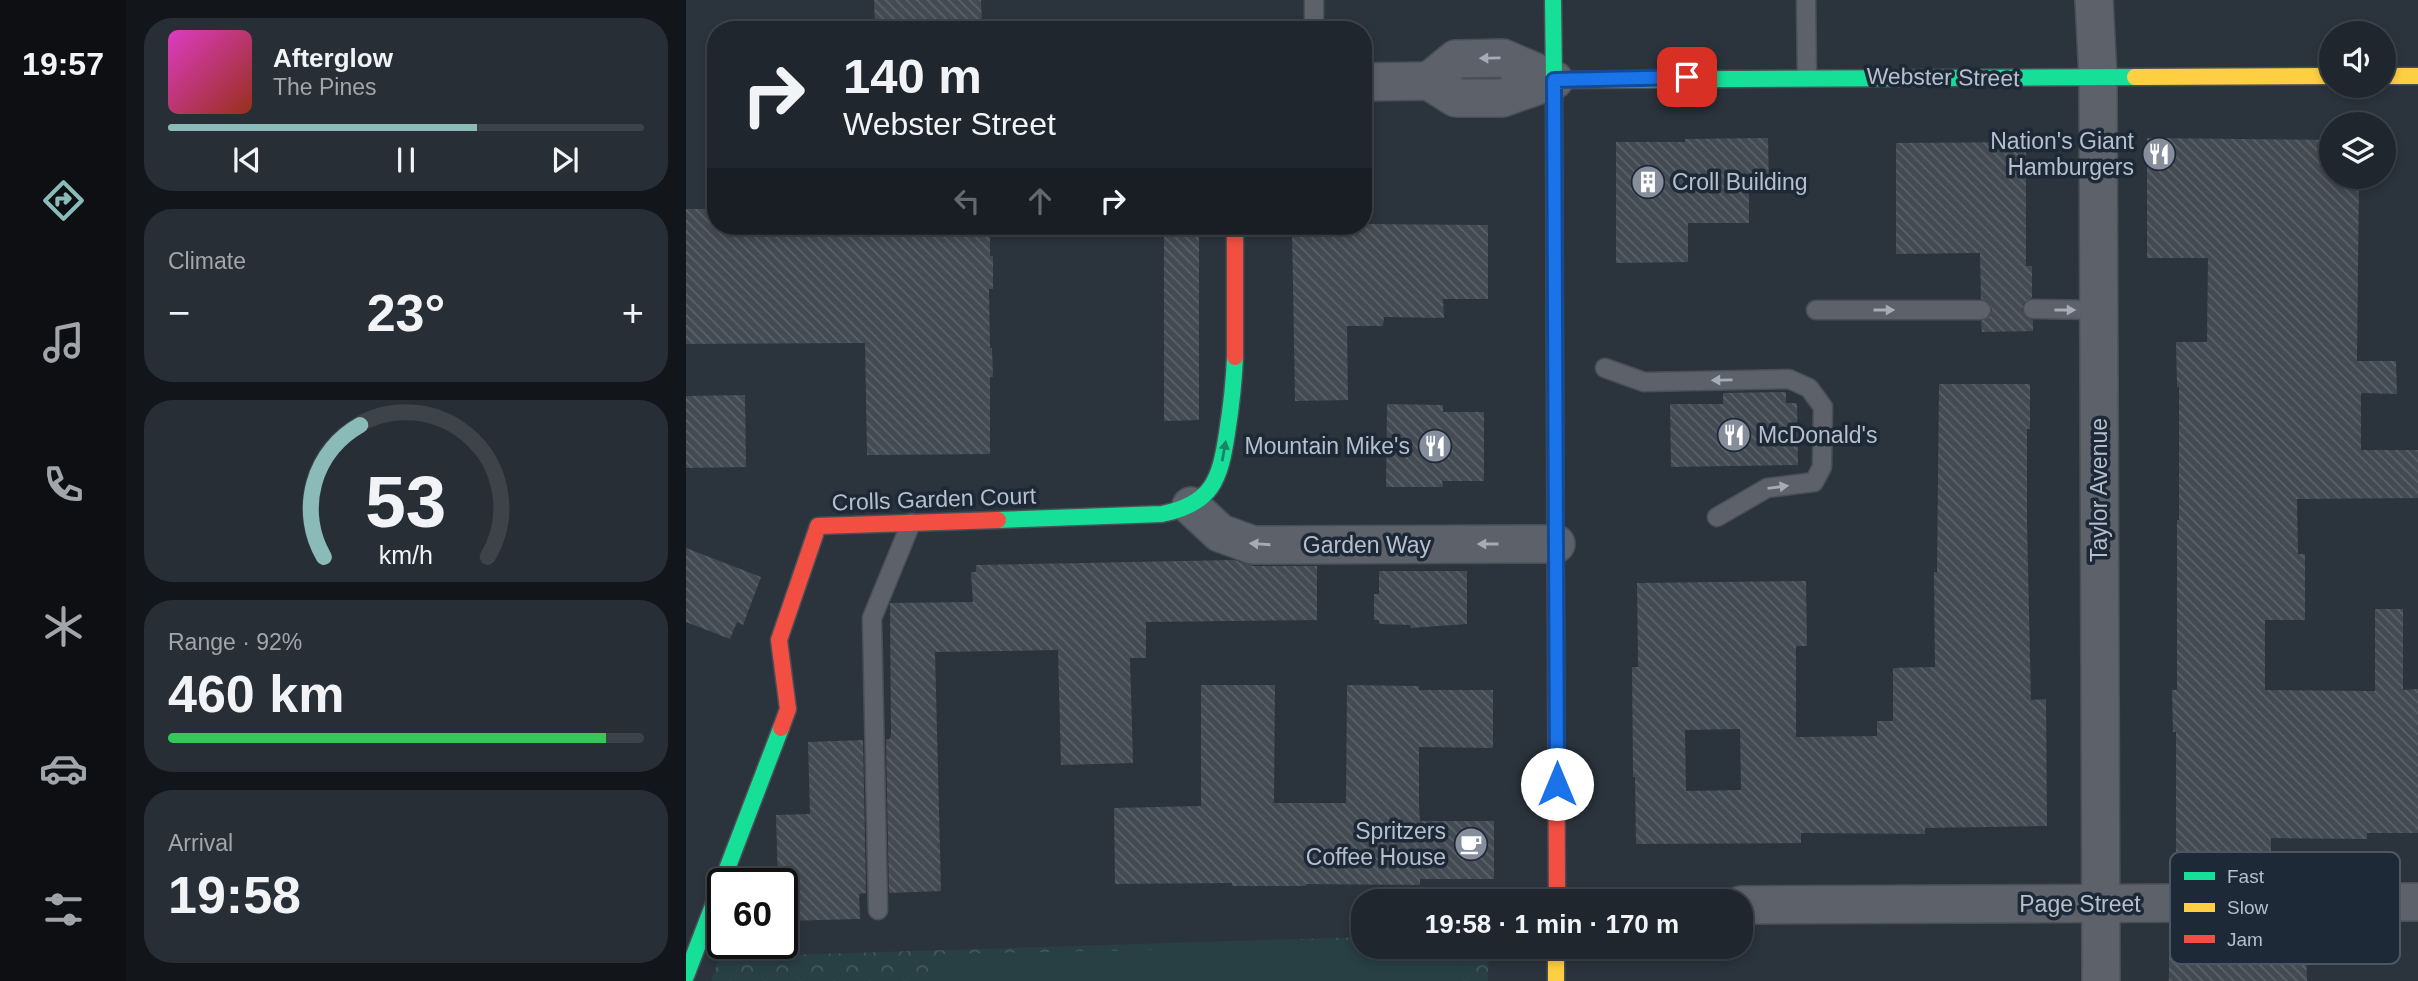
<!DOCTYPE html>
<html lang="en">
<head>
<meta charset="utf-8">
<style>
	body { margin:0; font-family:Arial,sans-serif; background:#282e35; color:#f1f3f6; height:100vh; display:flex; flex-direction:column; font-size:26px; white-space:nowrap }
	* { box-sizing:border-box; margin:0 }
	p { font-size:23px; color:#a2a5aa }
	.icon { flex:none; width:38px; height:38px; fill:none; stroke:currentColor; stroke-width:2; stroke-linecap:round; stroke-linejoin:round }
	.map { position:relative; flex:1; overflow:hidden }
	.drawer { display:flex; flex-direction:column; gap:18px; padding:18px; background:#121519; width:560px }
	.drawer>* { flex:none }
	.top-card { position:absolute; left:21px; top:21px; width:665px; height:214px; border-radius:28px; box-shadow:0 4px 10px #0003,0 0 0 2px #3d4349; background:#20262d; color:#f1f3f6; overflow:hidden }
	.controls { position:absolute; left:1633px; top:21px; display:grid; gap:14px }
	.controls a { display:grid; place-items:center; width:77px; height:77px; border-radius:50%; background:#20262d; box-shadow:0 4px 10px #0003,0 0 0 2px #3d4349; font-size:35px }
	.speed { position:absolute; left:21px; top:868px; display:flex; gap:14px; font-size:35px; font-weight:700; text-align:center }
	.speed>* { display:grid; place-content:center; width:91px; height:91px; border-radius:50%; background:#20262d; box-shadow:0 4px 10px #0003,0 0 0 2px #3d4349; line-height:1 }
	.speed .limit { border:4px solid #111; border-radius:10px; background:#fff; color:#111 }
	.pin { position:absolute; display:grid; place-items:center; width:60px; height:60px; color:#fff; margin:-30px; border-radius:14px; box-shadow:0 4px 10px #0006 }
	.me { position:absolute; width:77px; margin:-38px; rotate:0deg; stroke-linejoin:round; filter:drop-shadow(0 0 5px #0008) }
	.turn { display:flex; align-items:center; gap:24px; height:147px; padding:0 21px; font-size:32px }
	.turn .icon { width:91px; height:91px; stroke-width:2.5 }
	.turn b { display:block; font-size:49px; line-height:60px }
	.lanes { display:flex; align-items:center; height:66px; padding:0 21px; background:#0003; justify-content:center; gap:35px; direction:ltr }
	.lanes .off { opacity:.35 }
	.big { font-size:52px; font-weight:800; line-height:1.1 }
	.drawer .tile { flex:1; display:flex; flex-direction:column; justify-content:center; gap:10px; min-width:0; padding:0 24px; border-radius:28px; background:#282e35 }
	.drawer .dial { align-items:center; gap:0 }
	.dial svg { height:182px; overflow:visible; fill:none; stroke:#3d4349; stroke-width:7; stroke-linecap:round; text-anchor:middle }
	.dial text { fill:#f1f3f6; stroke:none }
	.song { display:flex; align-items:center; gap:21px }
	.cover { width:84px; height:84px; border-radius:10px; background:linear-gradient(135deg,hsl(310 70% 55%),hsl(10 70% 35%)) }
	.played { height:7px; border-radius:4px; background:linear-gradient(90deg,#8bbbb9 65%,#3d4349 65%) }
	.keys { display:flex; justify-content:space-around; direction:ltr }
	.heat { display:flex; justify-content:space-between; align-items:center; font-size:38px; direction:ltr }
	.charge { height:10px; border-radius:5px; background:linear-gradient(90deg,#34c759 92%,#3d4349 0) }
	.trip { position:absolute; left:665px; top:889px; width:402px; height:70px; border-radius:28px; background:#20262d; box-shadow:0 4px 10px #0003,0 0 0 2px #3d4349; font-weight:800; line-height:70px; text-align:center }
	main { display:flex; flex:1; min-height:0 }
	.menu { display:flex; flex-direction:column; width:126px; justify-content:space-around; align-items:center; background:#0d0f12; color:#a2a5aa }
	.menu .icon { width:49px; height:49px }
	.menu .on { color:#8bbbb9 }
	.menu b { font-size:32px; color:#f1f3f6 }
	.map>svg:first-child { display:block }
</style>
</head>
<body>
<main>
<nav class="menu">
<b>19:57</b>
<svg class="icon on" aria-label="directions" viewBox="0 0 24 24"><path d="M12 3l9 9-9 9-9-9zM9 14v-3h6M13 9l2 2-2 2"/></svg>
<svg class="icon" aria-label="music" viewBox="0 0 24 24"><path d="M9 18V5l10-2v13"/><circle cx="6" cy="18" r="3"/><circle cx="16" cy="16" r="3"/></svg>
<svg class="icon" aria-label="phone" viewBox="0 0 24 24"><path d="M5 4h4l2 5-3 2q2 4 5 5l2-3 5 2v4C11 20 4 13 5 4z"/></svg>
<svg class="icon" aria-label="climate" viewBox="0 0 24 24"><path d="M12 3v18M4 7l16 10M4 17L20 7"/></svg>
<svg class="icon" aria-label="car" viewBox="0 0 24 24"><path d="M5 17H2v-5l4-1 3-4h7l3 4 3 1v5h-3M9 17h6M6 11h13"/><circle cx="7" cy="17" r="2"/><circle cx="17" cy="17" r="2"/></svg>
<svg class="icon" aria-label="filters" viewBox="0 0 24 24"><path d="M4 7h16M4 17h16"/><circle cx="9" cy="7" r="2"/><circle cx="15" cy="17" r="2"/></svg>
</nav>
<section class="drawer">
<div class="tile">
<div class="song"><i class="cover"></i><div><b>Afterglow</b><p>The Pines</p></div></div>
<div class="played"></div>
<div class="keys"><svg class="icon" aria-label="previous" viewBox="0 0 24 24"><path d="M18 5L8 12l10 7zM5 5v14"/></svg><svg class="icon" aria-label="pause" viewBox="0 0 24 24"><path d="M8 5v14M16 5v14"/></svg><svg class="icon" aria-label="next" viewBox="0 0 24 24"><path d="M6 5l10 7-10 7zM19 5v14"/></svg></div>
</div>
<div class="tile"><p>Climate</p>
<div class="heat"><a>−</a><b class="big">23°</b><a>+</a></div>
</div>
<div class="tile dial"><svg viewBox="0 0 100 80">
<path d="M14 69A42 42 0 1 1 86 69"/>
<path d="M14 69A42 42 0 0 1 30 11" stroke="#8bbbb9"/>
<text x="50" y="56" font-size="32" font-weight="700">53</text>
<text x="50" y="72" font-size="11">km/h</text>
</svg></div>
<div class="tile"><p>Range · 92%</p><b class="big">460 km</b><div class="charge"></div></div>
<div class="tile"><p>Arrival</p><b class="big">19:58</b></div>
</section>
<div class="map">
<svg width="1732" height="981" viewBox="0 0 1732 981">
	<defs>
		<pattern id="park-crowns" width="20" height="18" patternUnits="userSpaceOnUse" patternTransform="scale(1.75)"><rect width="20" height="18" fill="#283f43"/><path d="M2 6a3 3 0 1 1 6 0M12 15a3 3 0 1 1 6 0" fill="none" stroke="#45595d"/></pattern>
		<pattern id="building-back-hatch" width="6" height="6" patternUnits="userSpaceOnUse" patternTransform="scale(1.75)"><rect width="6" height="6" fill="#434a51"/><path d="M-1 5l2 2M0 0l6 6M5-1l2 2" fill="none" stroke="#5c6269"/></pattern>
	</defs>
	<rect width="100%" height="100%" fill="#2b333c"/>
	<polygon fill="url(#park-crowns)" points="677,937 677,947 803,947 802,981 25,981 34,957"/>
	<polygon fill="#283f43" points="677,946 773,947 772,981 238,981 251,954"/>
	<g fill="url(#building-back-hatch)" fill-rule="evenodd">
		<polygon points="188,0 295,0 296,26 289,26 290,30 189,30"/>
		<polygon points="1082,138 1083,190 1063,190 1063,223 1002,223 1002,262 930,263 930,142 999,142 999,139"/>
		<polygon points="1461,138 1645,140 1645,177 1673,177 1671,361 1710,361 1711,394 1675,393 1675,450 1732,450 1732,498 1611,499 1612,554 1619,554 1619,620 1579,620 1579,690 1689,691 1689,609 1717,609 1717,690 1732,689 1732,833 1681,833 1681,839 1585,838 1585,852 1490,852 1490,732 1487,732 1486,690 1491,690 1491,520 1493,520 1493,387 1491,387 1490,342 1521,342 1522,258 1461,258"/>
		<polygon points="1340,142 1340,266 1346,266 1346,298 1338,303 1336,310 1341,318 1347,320 1347,331 1296,332 1295,321 1304,316 1306,309 1301,301 1295,299 1294,253 1210,254 1210,143"/>
		<polygon points="0,209 30,209 30,226 146,226 146,230 185,230 185,232 238,232 238,230 244,229 244,226 304,226 304,256 307,256 307,289 303,289 304,348 306,348 307,377 304,377 304,454 181,455 179,343 0,344"/>
		<polygon points="677,224 802,225 802,299 757,299 758,318 698,317 697,326 661,326 662,400 609,401 606,226"/>
		<polygon points="478,226 513,226 513,420 478,421"/>
		<path d="M1253,384h91v45h-3v94l4,177 15,-1 1,127 -122,2v6l-124,-1v10l-165,1 -1,-67h-2l-1,-110h6l-1,-84 169,-2 1,65h-11v91l81,-1v-15h16v-53l42,-1 -1,-95h3zM1054,729l1,61 -55,1 -1,-61z"/>
		<polygon points="1100,392 1100,403 1111,403 1112,465 985,467 984,404 1037,404 1037,393"/>
		<polygon points="59,395 60,467 0,468 0,396"/>
		<polygon points="701,404 757,405 757,412 798,412 798,481 756,481 757,487 700,487"/>
		<polygon points="0,548 75,577 57,625 51,622 44,639 0,622"/>
		<polygon points="548,560 567,566 631,566 631,620 460,622 460,658 444,658 447,763 375,765 372,650 249,652 255,891 203,893 200,739 204,739 205,734 204,603 287,602 285,572 290,572 290,565"/>
		<polygon points="693,571 781,571 781,624 725,628 724,625 693,624 693,620 688,620 688,594 693,594"/>
		<polygon points="515,685 589,685 588,803 660,803 661,685 733,686 733,690 807,690 807,748 733,747 733,805 734,821 808,821 808,879 734,879 734,885 620,884 620,886 546,886 546,883 429,884 428,808 515,806"/>
		<polygon points="177,740 180,893 173,894 174,919 96,921 96,884 92,884 90,815 124,814 122,742"/>
		<polygon points="1483,952 1620,953 1621,981 1483,981"/>
	</g>
	<g fill="none" stroke-linecap="round" stroke-linejoin="round">
		<defs>
			<g id="lane">
				<polyline points="628,0 628,30"/>
				<polyline points="1120,0 1121,77"/>
				<polyline points="1347,309 1412,310"/>
				<polyline points="1130,310 1295,310"/>
				<polyline points="919,368 958,382 1103,379 1123,388 1137,407 1136,467 1128,482 1081,488 1031,517"/>
				<polyline points="192,910 186,618 225,523"/>
			</g>
			<g id="street">
				<polyline points="1408,0 1412,78 1415,981"/>
				<polyline points="743,81 770,59 817,58 868,80"/>
				<polyline points="677,82 743,81 770,98 816,98 868,80"/>
				<polyline points="505,506 534,533 567,545 870,544"/>
				<polyline points="1055,905 1732,902"/>
			</g>
			<g id="fast">
				<polyline points="867,0 868,80"/>
				<polyline points="874,80 1449,77"/>
				<path d="M312,520l164,-6c50,-10 58,-34 65,-81 4,-25 7,-51 8,-76"/>
				<polyline points="0,976 95,728"/>
			</g>
			<g id="slow">
				<polyline points="1698,76 1732,76"/>
				<polyline points="1449,77 1645,76"/>
				<polyline points="869,375 868,80 874,80"/>
				<polyline points="870,947 870,981"/>
			</g>
			<g id="jam">
				<polyline points="549,226 549,357"/>
				<polyline points="869,375 871,901"/>
				<polyline points="95,728 102,709 93,640 132,526 312,520"/>
			</g>
		</defs>
		<use href="#lane" stroke="#4a4f56" stroke-width="21"/>
		<use href="#street" stroke="#4a4f56" stroke-width="40"/>
		<use href="#fast" stroke="#4a4f56" stroke-width="19"/>
		<use href="#slow" stroke="#4a4f56" stroke-width="19"/>
		<use href="#jam" stroke="#4a4f56" stroke-width="19"/>
		<use href="#lane" stroke="#5c616a" stroke-width="18"/>
		<use href="#street" stroke="#5c616a" stroke-width="37"/>
		<use href="#fast" stroke="#16e098" stroke-width="16"/>
		<use href="#slow" stroke="#ffcf43" stroke-width="16"/>
		<use href="#jam" stroke="#f24e42" stroke-width="16"/>
	</g>
	<defs><path id="oneway-solid" d="M-6-.8H1V-3.2L6.5 0L1 3.2V.8H-6Z" transform="scale(1.75)"/></defs>
	<g fill="#a4acb8">
		<use href="#oneway-solid" transform="translate(804 58) rotate(179)"/>
		<use href="#oneway-solid" transform="translate(1198 310)"/>
		<use href="#oneway-solid" transform="translate(1379 310)"/>
		<use href="#oneway-solid" transform="translate(1036 380) rotate(179)"/>
		<use href="#oneway-solid" transform="translate(1092 487) rotate(-7)"/>
		<use href="#oneway-solid" transform="translate(574 544) rotate(-176)"/>
		<use href="#oneway-solid" transform="translate(802 544) rotate(180)"/>
	</g>
	<use fill="#1a8468" href="#oneway-solid" transform="translate(538 451) rotate(-80)"/>
	<g fill="none" stroke-linecap="round" stroke-linejoin="round">
		<defs>
			<polyline id="route" points="871,784 868,80 1001,77"/>
		</defs>
		<use href="#route" stroke="#114b97" stroke-width="18"/>
		<use href="#route" stroke="#1a73e8" stroke-width="12"/>
	</g>
	<defs>
		<symbol id="restaurant-disc" viewBox="-11 -11 22 22"><circle r="9.5" fill="#858e9a" stroke="#1e2938"/><path d="M-5-6h1v4h1v-4h1v4h1v-4h1v5L-1.5 .5V6h-2V.5L-5-1ZM5-6V6H3V1.5H1.5Q1.5-4 5-6Z" fill="#fff"/></symbol>
		<symbol id="building-disc" viewBox="-11 -11 22 22"><circle r="9.5" fill="#858e9a" stroke="#1e2938"/><path d="M-4-6H4V6H1V3H-1V6H-4ZM-2.5-4.3h1.7v1.8h-1.7ZM.8-4.3h1.7v1.8H.8ZM-2.5-1h1.7V.8h-1.7ZM.8-1h1.7V.8H.8Z" fill="#fff"/></symbol>
		<symbol id="cafe-disc" viewBox="-11 -11 22 22"><circle r="9.5" fill="#858e9a" stroke="#1e2938"/><path d="M-5.5-4.5H6V0H3Q3 3.5 0 3.5H-2.5Q-5.5 3.5-5.5 0ZM3-3.2v2h1.7v-2ZM-6 4.5H4V6H-6Z" fill="#fff"/></symbol>
	</defs>
	<g fill-rule="evenodd">
		<use href="#restaurant-disc" x="1454" y="135" width="38" height="38"/>
		<use href="#building-disc" x="943" y="163" width="38" height="38"/>
		<use href="#restaurant-disc" x="1029" y="416" width="38" height="38"/>
		<use href="#restaurant-disc" x="730" y="427" width="38" height="38"/>
		<use href="#cafe-disc" x="766" y="825" width="38" height="38"/>
	</g>
	<g text-anchor="middle" dominant-baseline="central" stroke-width="7" stroke-linejoin="round" paint-order="stroke">
		<g font-size="23" fill="#b6bfcc" stroke="#1e2938">
			<text transform="translate(1257 77) rotate(1)">Webster Street</text>
			<text transform="translate(1413 490) rotate(-90)">Taylor Avenue</text>
			<text transform="translate(248 499) rotate(-2)">Crolls Garden Court</text>
			<text x="681" y="545">Garden Way</text>
			<text x="1394" y="904">Page Street</text>
		</g>
		<g font-size="23" fill="#b6bfcc" stroke="#1e2938" text-anchor="end">
			<text x="1448" y="141">Nation's Giant<tspan x="1448" dy="26">Hamburgers</tspan></text>
			<text x="986" y="182" text-anchor="start">Croll Building</text>
			<text x="1072" y="435" text-anchor="start">McDonald's</text>
			<text x="724" y="446">Mountain Mike's</text>
			<text x="760" y="831">Spritzers<tspan x="760" dy="26">Coffee House</tspan></text>
		</g>
	</g>
	<rect x="1484" y="852" width="230" height="112" rx="10" fill="#1e2938" stroke="#4c5664" stroke-width="2"/>
	<rect x="1498" y="872" width="31" height="8" fill="#16e098"/>
	<rect x="1498" y="903" width="31" height="9" fill="#ffcf43"/>
	<rect x="1498" y="935" width="31" height="8" fill="#f24e42"/>
	<g font-size="19" fill="#b6bfcc">
		<text x="1541" y="883">Fast</text>
		<text x="1541" y="914">Slow</text>
		<text x="1541" y="946">Jam</text>
	</g>
</svg>
<div class="controls">
<a><svg class="icon" aria-label="sound" viewBox="0 0 24 24"><path d="M4 9h4l5-4v14l-5-4H4zM17 9q2 3 0 6"/></svg></a>
<a><svg class="icon" aria-label="layers" viewBox="0 0 24 24"><path d="M12 4l9 5-9 5-9-5zM3 14l9 5 9-5"/></svg></a>
</div>
<div class="speed"><div class="limit">60</div></div>
<div class="pin" style="left:1001px;top:77px;background:#d93025"><svg class="icon" aria-label="arrive" viewBox="0 0 24 24"><path d="M6 21V4h12l-3 4 3 4H6"/></svg></div>
<svg class="me" style="left:871px;top:784px" viewBox="-20 -20 40 40"><circle r="19" fill="#fff"/><path d="M0-13L10 11 0 6-10 11z" fill="#1a73e8"/></svg>
<div class="trip">19:58 · 1 min · 170 m</div>
<div class="top-card">
<div class="turn"><svg class="icon" aria-label="right" viewBox="0 0 24 24"><path d="M7 20v-9h11M14 6l5 5-5 5"/></svg><div><b>140 m</b>Webster Street</div></div>
<div class="lanes"><svg class="icon off" aria-label="left" viewBox="0 0 24 24"><path d="M17 20v-9H6M10 6l-5 5 5 5"/></svg><svg class="icon off" aria-label="ahead" viewBox="0 0 24 24"><path d="M12 20V5M6 11l6-6 6 6"/></svg><svg class="icon" aria-label="right" viewBox="0 0 24 24"><path d="M7 20v-9h11M14 6l5 5-5 5"/></svg></div>
</div>
</div>
</main>
</body>
</html>
